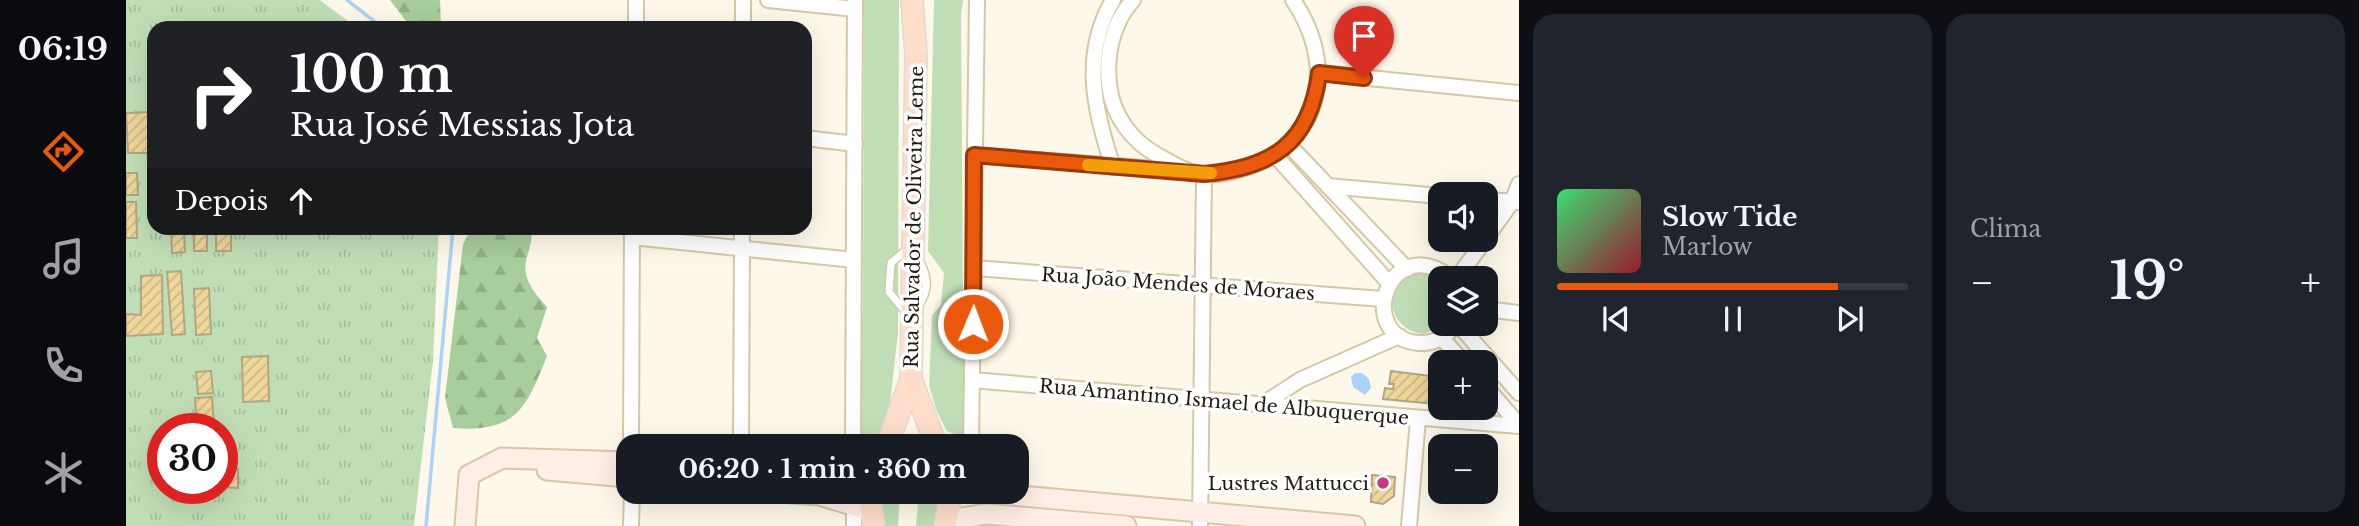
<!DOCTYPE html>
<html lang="pt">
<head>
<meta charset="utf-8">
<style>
	body { margin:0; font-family:"Libre Baskerville",serif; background:#20242c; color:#f1f3f6; height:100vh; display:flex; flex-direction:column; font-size:26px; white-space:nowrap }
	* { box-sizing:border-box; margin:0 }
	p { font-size:23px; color:#9ea1a6 }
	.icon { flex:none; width:38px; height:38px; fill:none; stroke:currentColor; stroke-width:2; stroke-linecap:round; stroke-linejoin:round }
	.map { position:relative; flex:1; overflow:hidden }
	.details { display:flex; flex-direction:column; gap:14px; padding:14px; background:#0d0f14; width:840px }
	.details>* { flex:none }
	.hud { position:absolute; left:21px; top:21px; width:665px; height:214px; border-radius:21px; box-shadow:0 7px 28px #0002; background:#202124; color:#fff; overflow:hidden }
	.controls { position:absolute; left:1302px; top:182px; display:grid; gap:14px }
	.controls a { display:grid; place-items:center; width:70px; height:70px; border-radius:14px; background:#171b24; box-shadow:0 7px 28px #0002; font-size:35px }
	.speed { position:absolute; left:21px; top:413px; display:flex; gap:14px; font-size:35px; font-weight:700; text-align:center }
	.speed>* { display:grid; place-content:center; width:91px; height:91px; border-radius:50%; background:#171b24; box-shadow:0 7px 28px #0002; line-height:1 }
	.speed .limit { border:10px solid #d22; background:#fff; color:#111 }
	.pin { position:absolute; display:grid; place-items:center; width:60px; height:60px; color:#fff; margin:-72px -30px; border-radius:50% 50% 50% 0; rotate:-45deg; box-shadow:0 0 7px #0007 }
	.pin .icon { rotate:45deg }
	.me { position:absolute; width:77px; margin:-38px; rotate:1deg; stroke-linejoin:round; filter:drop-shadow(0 0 5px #0008) }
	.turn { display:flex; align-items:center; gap:24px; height:147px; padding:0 28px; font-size:32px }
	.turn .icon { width:91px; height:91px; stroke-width:2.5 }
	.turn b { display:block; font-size:49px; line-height:60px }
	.then { display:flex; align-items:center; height:66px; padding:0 28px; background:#0003; gap:14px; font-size:26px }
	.big { font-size:52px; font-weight:700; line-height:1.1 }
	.details .widget { flex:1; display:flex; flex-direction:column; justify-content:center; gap:10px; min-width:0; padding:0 24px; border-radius:21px; background:#20242c }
	.song { display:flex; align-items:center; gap:21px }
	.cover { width:84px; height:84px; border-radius:10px; background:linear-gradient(135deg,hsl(140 70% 55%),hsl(350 70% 35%)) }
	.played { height:7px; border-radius:4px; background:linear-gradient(90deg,#ea580c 80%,#363941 80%) }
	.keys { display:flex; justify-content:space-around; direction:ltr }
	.heat { display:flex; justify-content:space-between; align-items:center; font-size:38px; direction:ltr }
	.details .tiles { flex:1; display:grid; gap:14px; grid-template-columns:repeat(2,1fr) }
	.trip { position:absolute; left:490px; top:434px; width:413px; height:70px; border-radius:21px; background:#171b24; box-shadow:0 7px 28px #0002; font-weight:700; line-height:70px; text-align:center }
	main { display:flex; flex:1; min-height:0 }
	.tabs { display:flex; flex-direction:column; width:126px; justify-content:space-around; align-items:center; background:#090b0e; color:#9ea1a6 }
	.tabs .icon { width:49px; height:49px }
	.tabs .on { color:#ea580c }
	.tabs b { font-size:32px; color:#f1f3f6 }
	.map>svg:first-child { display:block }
</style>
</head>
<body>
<main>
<nav class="tabs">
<b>06:19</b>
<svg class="icon on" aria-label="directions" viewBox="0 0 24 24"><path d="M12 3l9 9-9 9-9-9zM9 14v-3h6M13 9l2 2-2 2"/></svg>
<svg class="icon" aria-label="music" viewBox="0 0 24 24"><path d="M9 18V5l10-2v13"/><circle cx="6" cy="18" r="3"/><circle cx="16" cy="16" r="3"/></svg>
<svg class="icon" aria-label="phone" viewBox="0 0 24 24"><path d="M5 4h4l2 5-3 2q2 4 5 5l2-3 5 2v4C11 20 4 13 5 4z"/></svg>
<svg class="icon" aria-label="climate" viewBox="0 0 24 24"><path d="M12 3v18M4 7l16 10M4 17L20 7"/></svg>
</nav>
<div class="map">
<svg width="1393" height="526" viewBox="0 0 1393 526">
	<defs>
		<pattern id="forest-firs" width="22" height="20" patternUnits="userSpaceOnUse" patternTransform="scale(1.75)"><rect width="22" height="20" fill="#a7ce9b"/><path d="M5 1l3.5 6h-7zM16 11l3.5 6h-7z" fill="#8fb084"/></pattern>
		<pattern id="park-tufts" width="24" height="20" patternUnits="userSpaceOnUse" patternTransform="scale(1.75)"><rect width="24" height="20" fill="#c0deb6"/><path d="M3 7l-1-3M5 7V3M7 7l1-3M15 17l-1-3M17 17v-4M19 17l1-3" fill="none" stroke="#a5be9b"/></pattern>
		<pattern id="building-hatch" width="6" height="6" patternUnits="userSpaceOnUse" patternTransform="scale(1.75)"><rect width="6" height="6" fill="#efd69a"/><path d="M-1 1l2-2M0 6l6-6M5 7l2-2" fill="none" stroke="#cdb784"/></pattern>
	</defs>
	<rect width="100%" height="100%" fill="#fef8ea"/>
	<g fill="#c0deb6">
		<polygon points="738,0 773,0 772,333 763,413 748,446 735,446 732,428 737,305"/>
		<polygon points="808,0 837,0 835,15 838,438 821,431 811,412 803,386 806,315 815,305 818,273 802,251"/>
		<path d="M1291,273l23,5v46h6l-22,10c-37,-4 -43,-48 -7,-61z"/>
		<polygon points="750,492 774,492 772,526 759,526"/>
		<polygon points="793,492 818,492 808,526 790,526"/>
	</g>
	<g fill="url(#forest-firs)">
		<polygon points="264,0 314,0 315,26 280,21"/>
		<path d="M346,228h59c2,14 -2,20 -5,33 -4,18 10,34 21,46l-10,31 10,18c-21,53 -31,77 -94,72l-8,-30 18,-154z"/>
	</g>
	<path fill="url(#park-tufts)" fill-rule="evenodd" d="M0,0h194l37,28h-203v200h285l-6,132 -19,166h-288zM37,429h59v59h-59z"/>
	<polygon fill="#abd3f7" points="1229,373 1236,373 1243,379 1245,388 1239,395 1227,387 1225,377"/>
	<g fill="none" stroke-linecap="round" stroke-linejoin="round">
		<g stroke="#abd3f7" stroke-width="3.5">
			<polyline points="221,0 257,28"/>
			<polyline points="300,526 327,228"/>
		</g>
	</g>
	<g fill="url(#building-hatch)" stroke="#b2a584" stroke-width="2">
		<polygon points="24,112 26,153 2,153 0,113"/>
		<polygon points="0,173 11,173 12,195 0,195"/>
		<polygon points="0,202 10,202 11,238 0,238"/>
		<polygon points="45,228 58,228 59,252 46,253"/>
		<rect x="68" y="228" width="13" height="23"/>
		<rect x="90" y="228" width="15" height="23"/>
		<polygon points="55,271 59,334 46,335 41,272"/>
		<polygon points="36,275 37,334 0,336 0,314 15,315 15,276"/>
		<polygon points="83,288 85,334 70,335 68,289"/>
		<polygon points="142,356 143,401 117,402 116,357"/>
		<polygon points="85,371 87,393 72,394 70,372"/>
		<polygon points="1265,371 1305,376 1303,393 1310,394 1309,404 1257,399 1259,388 1267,389 1268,384 1263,384"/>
		<polygon points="86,397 88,427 71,428 69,398"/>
		<rect x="24" y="449" width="13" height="9"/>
		<polygon points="96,469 112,469 112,488 96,487"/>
		<polygon points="1246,475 1269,477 1268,496 1257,504 1245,502"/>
	</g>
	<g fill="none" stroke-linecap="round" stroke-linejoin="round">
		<defs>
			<path id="service" d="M785,246c18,28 23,44 -1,71l-21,-25 2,-29z"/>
			<g id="minor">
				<polyline points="617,0 617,28"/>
				<polyline points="642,0 729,9"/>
				<path d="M1007,0c-21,23 -27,55 -24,84 3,31 23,58 50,72 10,6 22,13 33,16 22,6 48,-1 68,-10 68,-32 72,-105 33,-162"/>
				<polyline points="510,28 510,0"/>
				<polyline points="1193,73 1393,93"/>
				<polyline points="679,138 729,144"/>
				<polyline points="1162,144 1281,269"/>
				<polyline points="848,155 1056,171"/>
				<polyline points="1149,155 1263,283"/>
				<path d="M987,167c-19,-57 -32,-112 0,-167"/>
				<polyline points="1202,186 1314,196"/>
				<polyline points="1360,200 1392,202"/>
				<polyline points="506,237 728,260"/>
				<polyline points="1360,238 1386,202 1393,184"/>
				<polyline points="848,268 1257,299"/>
				<path d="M1325,278c-63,-49 -97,60 -32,65 16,1 28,-7 37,-19"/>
				<polyline points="1331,278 1359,240"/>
				<polyline points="1360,309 1393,313"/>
				<polyline points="1332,324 1393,393"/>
				<polyline points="1316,338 1337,362"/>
				<polyline points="846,380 1393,426"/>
				<polyline points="1360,387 1393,425"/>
				<polyline points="1137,404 1174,380 1273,336"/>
				<polyline points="505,446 506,228"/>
				<polyline points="615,446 616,228"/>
				<polyline points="727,446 729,0"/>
				<polyline points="845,446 851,0"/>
				<polyline points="505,526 506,492"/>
				<polyline points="728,526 728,504"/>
				<polyline points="1074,526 1078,174"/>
				<polyline points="1283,526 1292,419"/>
			</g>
			<g id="secondary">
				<polyline points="421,470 502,477"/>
				<polyline points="653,492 693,495 743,510"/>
				<polyline points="851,492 1229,526"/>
				<polyline points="821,520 861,514 1000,526"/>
				<polyline points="339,526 343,475 376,458 502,462"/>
			</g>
			<g id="primary">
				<polyline points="786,0 790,54 785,379 810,445"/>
				<polyline points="762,443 785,379"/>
				<polyline points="743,492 748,526"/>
				<polyline points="819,526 825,492"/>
			</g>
		</defs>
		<use href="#service" stroke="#d6c8a6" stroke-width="10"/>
		<use href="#minor" stroke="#d6c8a6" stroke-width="18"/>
		<use href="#secondary" stroke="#d6c8a6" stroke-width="23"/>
		<use href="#primary" stroke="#dbdbd9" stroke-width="24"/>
		<use href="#service" stroke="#fff" stroke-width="7"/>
		<use href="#minor" stroke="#fff" stroke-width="14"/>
		<use href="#secondary" stroke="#ffeee5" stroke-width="19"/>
		<use href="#primary" stroke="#feddcb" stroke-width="21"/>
	</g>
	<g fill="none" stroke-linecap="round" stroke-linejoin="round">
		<defs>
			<path id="route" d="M847,324l1,-169 230,19c68,-6 106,-30 115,-101l45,5"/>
		</defs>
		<use href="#route" stroke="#983908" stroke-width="18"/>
		<use href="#route" stroke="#ea580c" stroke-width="12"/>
		<polyline stroke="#f59e0b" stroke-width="12" points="962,165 1085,173"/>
	</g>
	<circle fill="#c33b7a" stroke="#fff" stroke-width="2.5" cx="1257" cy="483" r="7"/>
	<g text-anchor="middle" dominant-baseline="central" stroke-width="7" stroke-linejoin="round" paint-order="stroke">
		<g font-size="19" fill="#211c0f" stroke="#fff">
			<text transform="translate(788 217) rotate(-89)">Rua Salvador de Oliveira Leme</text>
			<text transform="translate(1052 284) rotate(4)">Rua João Mendes de Moraes</text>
			<text transform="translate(1098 402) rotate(5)">Rua Amantino Ismael de Albuquerque</text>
		</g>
		<g font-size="19" fill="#211c0f" stroke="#fff" text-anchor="end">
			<text x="1243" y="483">Lustres Mattucci</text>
		</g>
	</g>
</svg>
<div class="controls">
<a><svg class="icon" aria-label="sound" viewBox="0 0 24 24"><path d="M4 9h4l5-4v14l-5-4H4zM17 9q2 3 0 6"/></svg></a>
<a><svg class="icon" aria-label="layers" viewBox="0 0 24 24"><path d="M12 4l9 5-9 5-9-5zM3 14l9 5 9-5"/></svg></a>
<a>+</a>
<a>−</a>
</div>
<div class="speed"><div class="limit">30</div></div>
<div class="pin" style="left:1238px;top:78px;background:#d93025"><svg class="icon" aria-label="arrive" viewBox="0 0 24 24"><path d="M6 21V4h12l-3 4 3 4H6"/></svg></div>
<svg class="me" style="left:847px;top:324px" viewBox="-20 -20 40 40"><circle r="17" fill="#ea580c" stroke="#fff" stroke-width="3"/><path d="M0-11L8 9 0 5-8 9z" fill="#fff"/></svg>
<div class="trip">06:20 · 1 min · 360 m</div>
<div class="hud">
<div class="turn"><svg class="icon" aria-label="right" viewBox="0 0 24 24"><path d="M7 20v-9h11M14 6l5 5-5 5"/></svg><div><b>100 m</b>Rua José Messias Jota</div></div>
<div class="then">Depois<svg class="icon" aria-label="ahead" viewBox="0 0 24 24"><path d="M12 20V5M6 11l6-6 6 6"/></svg></div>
</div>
</div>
<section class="details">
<div class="tiles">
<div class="widget">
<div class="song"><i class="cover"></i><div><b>Slow Tide</b><p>Marlow</p></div></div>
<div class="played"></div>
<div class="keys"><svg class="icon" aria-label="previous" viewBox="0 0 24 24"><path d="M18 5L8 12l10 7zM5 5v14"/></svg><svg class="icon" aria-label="pause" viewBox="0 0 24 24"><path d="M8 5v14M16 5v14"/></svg><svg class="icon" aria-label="next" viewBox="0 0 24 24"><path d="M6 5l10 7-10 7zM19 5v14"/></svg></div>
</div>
<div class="widget"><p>Clima</p>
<div class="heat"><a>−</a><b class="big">19°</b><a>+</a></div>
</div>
</div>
</section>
</main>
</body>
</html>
